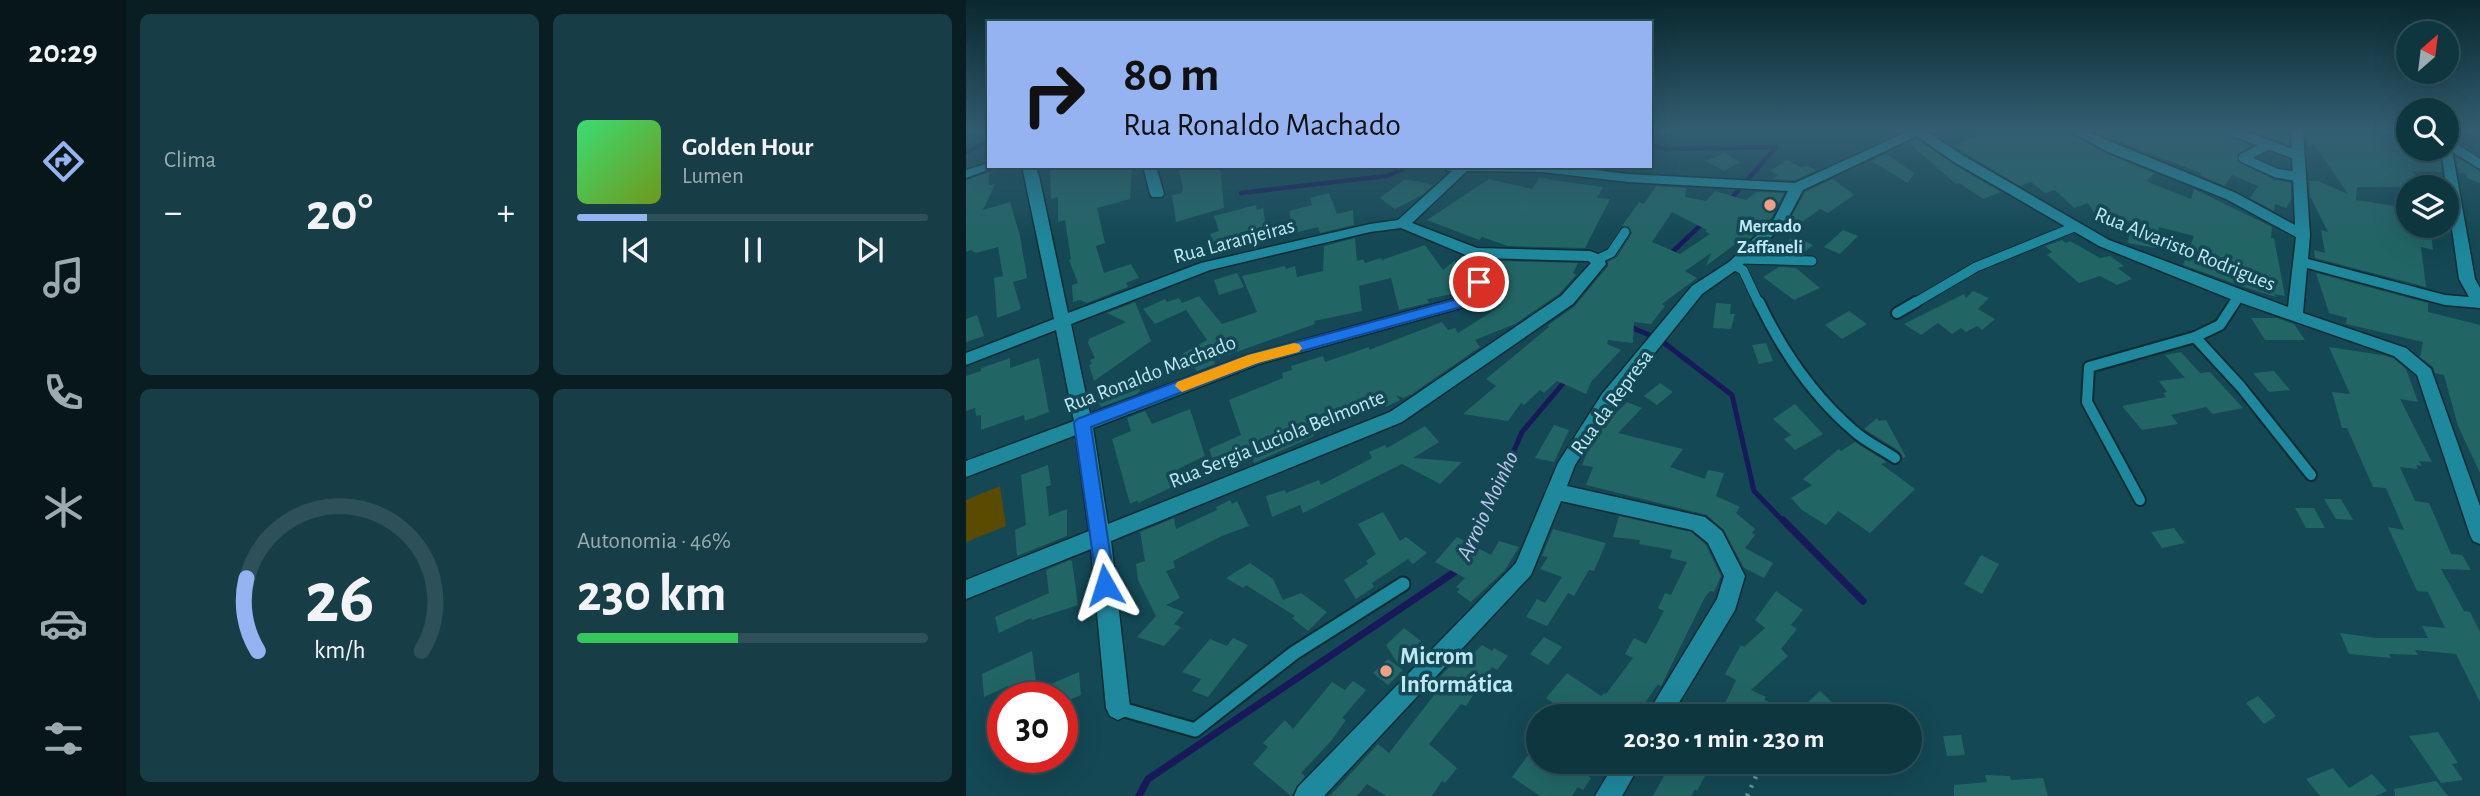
<!DOCTYPE html>
<html lang="pt">
<head>
<meta charset="utf-8">
<style>
	body { margin:0; font-family:"Alegreya Sans",sans-serif; background:#173e46; color:#f1f3f6; height:100vh; display:flex; flex-direction:column; font-size:26px; white-space:nowrap }
	* { box-sizing:border-box; margin:0 }
	p { font-size:23px; color:#9babb0 }
	.icon { flex:none; width:38px; height:38px; fill:none; stroke:currentColor; stroke-width:2; stroke-linecap:round; stroke-linejoin:round }
	.map { position:relative; flex:1; overflow:hidden }
	.drawer { display:flex; flex-direction:column; gap:14px; padding:14px; background:#081e23; width:840px }
	.drawer>* { flex:none }
	.banner { position:absolute; left:21px; top:21px; width:665px; height:147px; border-radius:0px; box-shadow:0 7px 28px #0002,0 0 0 2px #2e5059; background:#95b2f1; color:#111; overflow:hidden }
	.needle { width:46px; rotate:28deg }
	.buttons { position:absolute; left:1430px; top:21px; display:grid; gap:14px }
	.buttons a { display:grid; place-items:center; width:63px; height:63px; border-radius:50%; background:#0e363f; box-shadow:0 7px 28px #0002,0 0 0 2px #2e5059; font-size:35px }
	.speed { position:absolute; left:21px; top:682px; display:flex; gap:14px; font-size:35px; font-weight:700; text-align:center }
	.speed>* { display:grid; place-content:center; width:91px; height:91px; border-radius:50%; background:#0e363f; box-shadow:0 7px 28px #0002,0 0 0 2px #2e5059; line-height:1 }
	.speed .limit { border:10px solid #d22; background:#fff; color:#111 }
	.pin { position:absolute; display:grid; place-items:center; width:60px; height:60px; color:#fff; margin:-30px; border:4px solid #fff; border-radius:50%; box-shadow:0 2px 7px #0007 }
	.me { position:absolute; width:77px; margin:-38px; rotate:354deg; stroke-linejoin:round; filter:drop-shadow(0 0 5px #0008) }
	.turn { display:flex; align-items:center; gap:24px; height:147px; padding:0 21px; font-size:32px }
	.turn .icon { width:91px; height:91px; stroke-width:2.5 }
	.turn b { display:block; font-size:49px; line-height:60px }
	.big { font-size:52px; font-weight:700; line-height:1.1 }
	.drawer .card { flex:1; display:flex; flex-direction:column; justify-content:center; gap:10px; min-width:0; padding:0 24px; border-radius:10px; background:#173e46 }
	.drawer .dial { align-items:center; gap:0 }
	.dial svg { height:182px; overflow:visible; fill:none; stroke:#2e5059; stroke-width:7; stroke-linecap:round; text-anchor:middle }
	.dial text { fill:#f1f3f6; stroke:none }
	.song { display:flex; align-items:center; gap:21px }
	.cover { width:84px; height:84px; border-radius:10px; background:linear-gradient(135deg,hsl(140 70% 55%),hsl(80 70% 35%)) }
	.played { height:7px; border-radius:4px; background:linear-gradient(90deg,#95b2f1 20%,#2e5059 20%) }
	.keys { display:flex; justify-content:space-around; direction:ltr }
	.heat { display:flex; justify-content:space-between; align-items:center; font-size:38px; direction:ltr }
	.charge { height:10px; border-radius:5px; background:linear-gradient(90deg,#34c759 46%,#2e5059 0) }
	.drawer .tiles { flex:1; display:grid; gap:14px; grid-template-columns:repeat(2,1fr) }
	.trip { position:absolute; left:560px; top:704px; width:396px; height:70px; border-radius:35px; background:#0e363f; box-shadow:0 7px 28px #0002,0 0 0 2px #2e5059; font-weight:700; line-height:70px; text-align:center }
	main { display:flex; flex:1; min-height:0 }
	.dock { display:flex; flex-direction:column; width:126px; justify-content:space-around; align-items:center; background:#061619; color:#9babb0 }
	.dock .icon { width:49px; height:49px }
	.dock .current { color:#95b2f1 }
	.dock b { font-size:32px; color:#f1f3f6 }
	.map>svg:first-child { display:block }
</style>
</head>
<body>
<main>
<nav class="dock">
<b>20:29</b>
<svg class="icon current" aria-label="directions" viewBox="0 0 24 24"><path d="M12 3l9 9-9 9-9-9zM9 14v-3h6M13 9l2 2-2 2"/></svg>
<svg class="icon" aria-label="music" viewBox="0 0 24 24"><path d="M9 18V5l10-2v13"/><circle cx="6" cy="18" r="3"/><circle cx="16" cy="16" r="3"/></svg>
<svg class="icon" aria-label="phone" viewBox="0 0 24 24"><path d="M5 4h4l2 5-3 2q2 4 5 5l2-3 5 2v4C11 20 4 13 5 4z"/></svg>
<svg class="icon" aria-label="climate" viewBox="0 0 24 24"><path d="M12 3v18M4 7l16 10M4 17L20 7"/></svg>
<svg class="icon" aria-label="car" viewBox="0 0 24 24"><path d="M5 17H2v-5l4-1 3-4h7l3 4 3 1v5h-3M9 17h6M6 11h13"/><circle cx="7" cy="17" r="2"/><circle cx="17" cy="17" r="2"/></svg>
<svg class="icon" aria-label="filters" viewBox="0 0 24 24"><path d="M4 7h16M4 17h16"/><circle cx="9" cy="7" r="2"/><circle cx="15" cy="17" r="2"/></svg>
</nav>
<section class="drawer">
<div class="tiles">
<div class="card"><p>Clima</p>
<div class="heat"><a>−</a><b class="big">20°</b><a>+</a></div>
</div>
<div class="card">
<div class="song"><i class="cover"></i><div><b>Golden Hour</b><p>Lumen</p></div></div>
<div class="played"></div>
<div class="keys"><svg class="icon" aria-label="previous" viewBox="0 0 24 24"><path d="M18 5L8 12l10 7zM5 5v14"/></svg><svg class="icon" aria-label="pause" viewBox="0 0 24 24"><path d="M8 5v14M16 5v14"/></svg><svg class="icon" aria-label="next" viewBox="0 0 24 24"><path d="M6 5l10 7-10 7zM19 5v14"/></svg></div>
</div>
<div class="card dial"><svg viewBox="0 0 100 80">
<path d="M14 69A42 42 0 1 1 86 69"/>
<path d="M14 69A42 42 0 0 1 9 37" stroke="#95b2f1"/>
<text x="50" y="56" font-size="32" font-weight="700">26</text>
<text x="50" y="72" font-size="11">km/h</text>
</svg></div>
<div class="card"><p>Autonomia · 46%</p><b class="big">230 km</b><div class="charge"></div></div>
</div>
</section>
<div class="map">
<svg width="1514" height="796" viewBox="0 0 1514 796">
	<rect width="100%" height="100%" fill="#134854"/>
	<polygon fill="#5b4b01" points="34,486 40,526 0,542 0,500"/>
	<g fill="none" stroke-linecap="round" stroke-linejoin="round">
		<g stroke="#181958" stroke-width="4.5">
			<polyline points="684,145 701,149 810,147"/>
			<polyline points="0,152 23,141"/>
			<polyline points="275,193 420,176 445,166"/>
			<polyline points="764,200 810,147"/>
			<polyline points="702,256 738,222"/>
		</g>
		<g stroke="#181958" stroke-width="5">
			<polyline points="662,326 693,339 766,395 788,491 818,522"/>
			<polyline points="517,522 556,432 600,380"/>
		</g>
		<g stroke="#181958" stroke-width="7">
			<polyline points="817,520 897,601"/>
			<polyline points="505,550 518,520"/>
			<polyline points="173,796 182,779 493,569"/>
		</g>
	</g>
	<g fill="#226565" fill-rule="evenodd">
		<polygon points="1020,131 1102,131 1141,154 1189,173 1180,181 1225,199 1228,189 1306,227 1305,238 1308,238 1319,296 1308,294 1310,297 1275,286 1217,265 1228,236 1193,227 1190,248 1162,243 1166,221 1140,221 1137,216 1131,217 1122,203 1108,208 1089,190 1079,193 1065,182 1054,186 987,146"/>
		<polygon points="1125,131 1259,131 1263,137 1285,146 1271,154 1272,162 1309,180 1325,183 1325,200 1320,208 1309,204 1308,211 1284,198 1292,186 1266,175 1259,186 1234,175 1235,173"/>
		<polygon points="1285,131 1323,131 1323,145"/>
		<polygon points="1340,131 1442,131 1442,149 1473,153 1476,172 1446,171 1456,187 1391,187 1390,200 1442,208 1442,226 1464,226 1467,250 1455,247 1460,287 1349,258 1348,250 1359,253 1355,230 1362,232 1344,196 1343,181 1352,181 1382,194 1347,143 1341,147"/>
		<polygon points="951,139 987,164 1035,192 1017,199 993,183 990,184 943,143"/>
		<polygon points="758,153 774,162 758,171 740,161"/>
		<polygon points="920,154 948,173 942,183 905,161"/>
		<polygon points="1490,157 1514,171 1514,183 1501,178 1500,174 1493,173"/>
		<polygon points="821,160 835,167 841,166 850,170 829,180 806,179 812,175 804,171"/>
		<polygon points="84,166 166,166 164,199 131,208 139,243 130,246 138,273 165,264 173,278 160,283 162,287 121,303 114,300 107,302 106,285 112,283 103,260 105,259 99,220 92,222 92,197 85,199"/>
		<polygon points="212,166 254,166 258,208 210,222 206,195 216,193 217,187"/>
		<polygon points="23,172 23,185 29,184 17,210 44,202 54,236 61,278 47,282 55,309 31,318 28,278 37,276 32,247 10,253 5,250 0,252 0,180"/>
		<polygon points="573,178 637,187 631,198 644,199 619,248 542,246 516,237 513,240 461,220 523,179 566,189"/>
		<polygon points="439,179 467,185 456,195 429,209 414,198"/>
		<polygon points="867,179 888,195 862,213 854,209 828,228 821,225 839,192"/>
		<path d="M690,186l30,2 -1,9 21,4 9,-10 31,9 10,-8 28,1 -12,24 -20,20 -14,10 -4,-2 -28,21 5,-13 -26,18 12,7 -35,26 3,2 -14,18 -17,-2 -1,21 -25,-3 -1,4 14,6 -30,32 -5,12 -29,-13 -13,12 -4,-3 -16,15 -3,-2 -13,18 -45,-7 33,-28 -10,-7 63,-52 -1,-2 27,-19 33,-40v-4l9,-5 15,-24 -3,-6 -7,-1 17,-24 5,2zM706,212l35,18 -2,1 5,3 -30,20 -28,-12z"/>
		<polygon points="363,193 371,214 387,210 388,225 354,233 352,227 328,233 323,211 346,205 344,198"/>
		<polygon points="290,205 291,210 297,208 300,227 269,236 270,243 248,249 244,234 253,231 248,216"/>
		<polygon points="877,230 892,236 874,254 858,247"/>
		<polygon points="828,236 847,245 836,254 816,245"/>
		<polygon points="389,238 391,261 397,259 399,263 415,258 416,260 459,245 477,270 489,260 492,293 461,299 463,303 433,310 425,278 393,286 396,311 348,321 349,324 248,360 249,364 231,371 216,354 241,340 220,310 189,324 177,309 199,299 201,302 213,298 216,303 233,296 256,324 291,312 276,276 319,266 320,269 329,266 331,277 357,271 358,246"/>
		<polygon points="1096,240 1100,243 1104,241 1134,258 1144,256 1158,266 1152,268 1166,279 1151,285 1134,276 1113,283 1081,255 1086,252 1079,246"/>
		<polygon points="535,261 612,263 607,273 610,275 593,294 549,324 509,340 514,347 446,394 437,398 430,395 434,400 420,407 417,403 375,420 347,434 348,436 288,463 286,456 251,471 243,449 275,435 263,400 317,378 316,373 326,370 325,366 357,356 359,362 403,347 403,350 476,322 482,330 489,328 492,333 536,305 521,291 539,272 531,271"/>
		<polygon points="813,267 830,268 854,288 828,300 797,277"/>
		<polygon points="271,273 278,287 253,295 248,280"/>
		<polygon points="1350,273 1462,303 1462,312 1514,325 1514,473 1492,426 1478,375 1469,373 1467,367 1454,357 1457,342 1380,324 1381,318 1363,313"/>
		<polygon points="1007,291 1023,298 1012,309 1029,319 1016,330 1011,326 1000,332 995,328 986,334 972,323 955,335 938,324 998,294 1000,298"/>
		<polygon points="169,302 185,341 128,381 123,365 126,364 124,360 129,358 122,343 123,339 160,322 141,313"/>
		<polygon points="750,303 765,304 764,314 769,314 765,329 747,328"/>
		<polygon points="883,311 901,324 876,339 859,325"/>
		<polygon points="11,315 18,336 0,342 0,319"/>
		<polygon points="1285,318 1311,318 1328,324 1339,340 1299,340"/>
		<polygon points="800,343 807,361 793,364 786,345"/>
		<polygon points="1363,347 1416,355 1427,358 1440,369 1452,402 1434,399 1466,462 1453,461 1456,466 1450,465 1452,469 1434,467 1449,501 1463,503 1485,554 1496,555 1505,570 1475,569 1498,611 1504,612 1514,632 1514,702 1490,654 1449,650 1452,655 1423,654 1425,658 1383,654 1374,633 1411,638 1462,638 1456,626 1479,628 1462,592 1451,591 1422,527 1438,530 1420,488 1407,487 1381,428 1376,428 1366,392 1384,394"/>
		<polygon points="1215,352 1234,373 1244,372 1277,408 1247,414 1240,407 1205,415 1212,424 1176,430 1156,406 1200,397 1197,393 1201,392 1193,381 1219,378 1199,355"/>
		<polygon points="44,358 44,368 73,358 83,412 59,421 58,415 15,430 15,415 10,416 9,408 0,411 0,376 15,371 15,368"/>
		<polygon points="1308,371 1324,390 1303,392 1287,373"/>
		<polygon points="168,378 174,391 171,394 135,407 130,397"/>
		<polygon points="694,383 707,392 691,405 678,396"/>
		<polygon points="661,402 676,408 652,433 717,449 704,467 739,479 742,470 758,473 750,496 774,507 770,513 789,529 786,533 789,535 779,548 807,563 798,578 778,568 758,530 741,515 620,485 627,467 616,465 622,450 636,427"/>
		<polygon points="829,404 857,434 829,450 818,439 825,435 807,419"/>
		<polygon points="224,409 239,456 212,469 215,483 172,503 172,500 164,504 146,439 165,431 161,418 179,411 186,424"/>
		<polygon points="911,418 913,421 920,420 940,457 937,458 933,451 898,429"/>
		<polygon points="588,425 603,430 588,462 569,458"/>
		<polygon points="459,426 473,442 447,458 496,462 474,484 436,464 337,513 334,505 306,517 300,496 319,490 320,493 353,480 355,485 406,458 403,452 419,445 421,448"/>
		<polygon points="889,442 921,462 915,464 949,489 904,533 872,511 860,525 836,510 825,498 846,485 837,479 873,449 875,451"/>
		<polygon points="82,465 85,485 80,487 83,516 101,509 101,536 51,556 49,530 60,525 55,475"/>
		<polygon points="1358,499 1375,499 1387,520 1370,519"/>
		<polygon points="264,500 266,504 271,501 283,526 256,536 207,561 209,568 200,571 214,598 200,605 218,612 208,624 215,627 198,646 171,637 190,616 172,580 170,564 179,561 174,532 208,518 210,529 251,510 250,507"/>
		<polygon points="1329,508 1348,508 1359,528 1340,528"/>
		<polygon points="417,512 434,541 440,537 461,553 447,564 442,559 406,583 408,587 390,599 378,580 402,564 400,561 410,554 392,524"/>
		<polygon points="653,516 725,532 740,545 755,576 748,592 744,591 739,597 695,686 692,684 670,716 605,716 580,698 601,673 635,696 638,693 640,694 667,658 659,654 668,638 680,644 698,611 692,608 699,593 705,595 721,562 704,558 706,550 673,544 674,540 647,537"/>
		<polygon points="1208,528 1219,543 1196,548 1185,532"/>
		<polygon points="587,529 640,543 628,571 623,570 608,596 602,593 581,626 560,617 571,599 579,603 596,577 574,569 582,557 576,556"/>
		<polygon points="491,537 525,555 533,541 553,547 539,570 505,602 491,592 494,589 490,587 499,578 469,562"/>
		<polygon points="1015,555 1033,564 1016,594 998,584"/>
		<polygon points="104,560 106,561 112,605 66,620 65,618 33,633 29,617 83,593 80,570"/>
		<polygon points="284,563 307,579 317,600 335,593 361,612 342,631 326,618 329,616 280,585 277,588 260,578"/>
		<polygon points="810,591 837,610 825,625 831,629 815,649 822,656 785,690 800,697 798,700 808,704 803,716 753,716 770,680 759,674 775,645 778,647 799,628 789,620"/>
		<polygon points="438,628 455,641 432,664 420,645"/>
		<polygon points="578,637 596,647 582,665 564,654"/>
		<polygon points="267,638 282,645 242,697 226,691 235,679 216,672 244,639 261,646"/>
		<polygon points="516,645 526,651 528,648 542,656 531,670 526,667 500,706 495,704 463,744 491,768 479,783 476,781 466,796 420,796 401,784 391,796 364,796 412,744 423,753 476,685 469,682 489,661 497,664"/>
		<polygon points="66,651 71,690 113,672 115,695 96,703 96,698 44,698 42,686 18,697 16,674"/>
		<polygon points="422,659 437,670 422,685 407,673"/>
		<polygon points="387,681 400,690 376,718 380,720 365,741 335,773 339,776 325,796 287,764 302,747 297,743 319,720 327,729 366,682 379,690"/>
		<polygon points="854,691 869,705 857,716 853,716 841,703"/>
		<polygon points="1292,696 1310,716 1298,724 1280,703"/>
		<polygon points="1472,732 1492,763 1486,764 1497,780 1475,783 1443,736"/>
		<polygon points="995,735 999,755 981,756 977,736"/>
		<polygon points="572,742 572,761 631,761 621,775 625,778 617,790 612,787 606,796 574,796 546,777"/>
		<polygon points="706,761 747,761 731,791 729,789 725,796 687,796"/>
		<polygon points="1367,768 1383,788 1406,774 1421,791 1410,796 1354,796 1340,779"/>
		<polygon points="1019,775 1044,776 1045,780 1077,778 1082,796 988,796 988,785 1021,782"/>
		<polygon points="1470,781 1482,796 1429,796 1428,789"/>
	</g>
	<g fill="none" stroke-linecap="round" stroke-linejoin="round">
		<defs>
			<g id="lane-far2">
				<polyline points="1266,131 1333,156"/>
				<polyline points="1481,143 1514,164"/>
				<polyline points="1302,145 1277,158 1310,173 1334,177"/>
				<polyline points="632,259 645,253 659,232"/>
				<polyline points="773,259 846,261"/>
				<polyline points="768,265 777,270 793,304"/>
				<polyline points="947,304 1010,267 1108,227"/>
				<polyline points="1268,304 1273,296"/>
			</g>
			<g id="lane-far1">
				<path d="M793,302c23,48 54,94 95,129 12,11 28,18 41,27"/>
				<polyline points="931,313 950,302"/>
				<polyline points="1229,337 1275,387 1345,475"/>
				<polyline points="1174,500 1121,402 1123,367 1229,337 1254,325 1269,302"/>
			</g>
			<polyline id="lane" points="152,708 229,730 328,653 437,584"/>
			<g id="street">
				<path d="M943,131h17l38,25 145,84 179,67 8,-70 -70,-38 -118,-47 -38,-21h15l151,62 59,32 -4,-94h12l7,104 -2,24 137,36 24,2 -10,-18 -18,-130h5v-11l4,1 25,140 5,9v20l-35,-3 -138,-37 -4,45 103,35 25,21 49,137v38l-7,-3 -3,-6 -53,-160 -23,-19 -161,-56 -134,-54 -145,-84 -37,-26 -114,54 -18,34 -46,44 -37,26 -88,110 -39,61 -8,21 138,31 17,14 23,45 -10,34 -64,106h-25l71,-117 7,-23 -16,-33 -16,-13 -131,-29 -30,74 -207,221h-30l4,-9 218,-224 42,-100 44,-69 90,-108 37,-24 45,-43 14,-28 -160,-9 -86,-10 -75,-1 -55,52 65,25 113,3 13,5 3,8 -33,40 -171,118 -291,119 19,167 -4,8 -8,4 -8,-4 -4,-8 -15,-159 -125,50v-19l123,-49 -13,-96 -110,42v-16l108,-40 -18,-91 -90,35v-12l88,-34 -32,-153h13l4,10 29,137 133,-50 169,-39 28,-4 54,-49 -6,-1 -1,-4h116l67,8 167,9zM435,228l67,28c3,18 3,30 -11,42l-209,57 -158,59 -19,-90 139,-54 160,-38zM517,258l105,3 3,2 -30,33 -171,116 -282,112 -15,-96 166,-64 209,-58 15,-20z"/>
				<polygon points="23,163 23,166 32,166 0,178 0,170"/>
				<polygon points="177,166 190,166 198,194 196,197 186,197 184,194"/>
				<polygon points="650,761 676,761 656,796 629,796"/>
			</g>
		</defs>
		<use href="#lane-far2" stroke="#0d2c33" stroke-width="11"/>
		<use href="#lane-far1" stroke="#0d2c33" stroke-width="14"/>
		<use href="#lane" stroke="#0d2c33" stroke-width="17"/>
		<use href="#street" stroke="#0d2c33" stroke-width="3"/>
		<polyline stroke="#63949f" stroke-width="2.5" stroke-dasharray="2 4.5" stroke-linecap="butt" points="1435,206 1442,207"/>
		<polyline stroke="#63949f" stroke-width="4.5" stroke-dasharray="2.5 7" stroke-linecap="butt" points="781,796 797,761"/>
		<use href="#lane-far2" stroke="#1e889d" stroke-width="9"/>
		<use href="#lane-far1" stroke="#1e889d" stroke-width="10"/>
		<use href="#lane" stroke="#1e889d" stroke-width="13"/>
		<use href="#street" fill="#1e889d" fill-rule="evenodd"/>
	</g>
	<linearGradient id="sky" x2="0" y2="1"><stop stop-color="#0a282e"/><stop offset="0.54" stop-color="#335e72"/><stop offset="1" stop-color="#335e72" stop-opacity="0"/></linearGradient>
	<rect width="1514" height="242" fill="url(#sky)"/>
	<polygon fill="#1a73e8" stroke="#114b97" stroke-width="2" points="513,277 520,282 512,296 502,305 292,363 125,427 149,585 146,591 139,594 132,591 108,423 111,419 282,355 491,299 501,290 508,278"/>
	<polygon fill="#f59e0b" points="328,343 333,344 336,348 333,352 292,363 216,392 209,386 211,382 282,355"/>
	<g fill="#f49e88" stroke="#134854" stroke-width="2.5">
		<circle cx="804" cy="205" r="7"/>
		<circle cx="420" cy="671" r="7"/>
	</g>
	<g text-anchor="middle" dominant-baseline="central" stroke-width="7" stroke-linejoin="round" paint-order="stroke">
		<g font-size="18" font-weight="bold" fill="#bce8f3" stroke="#134854">
			<text x="804" y="227">Mercado<tspan x="804" dy="21">Zaffaneli</tspan></text>
		</g>
		<g font-size="21" fill="#bce8f3" stroke="#134854">
			<text transform="translate(268 241) rotate(-15)">Rua Laranjeiras</text>
			<text transform="translate(1219 249) rotate(22)">Rua Alvaristo Rodrigues</text>
			<text transform="translate(184 374) rotate(-21)">Rua Ronaldo Machado</text>
			<text transform="translate(646 402) rotate(-54)">Rua da Represa</text>
			<text transform="translate(311 439) rotate(-22)">Rua Sergia Luciola Belmonte</text>
		</g>
		<g font-size="23" font-style="italic" fill="#bdc6ed" stroke="#134854">
			<text transform="translate(522 506) rotate(-65)">Arroio Moinho</text>
		</g>
		<g font-size="24" font-weight="bold" fill="#bce8f3" stroke="#134854" text-anchor="start">
			<text x="434" y="657">Microm<tspan x="434" dy="28">Informática</tspan></text>
		</g>
	</g>
</svg>
<div class="buttons">
<a><svg class="needle" viewBox="-14 -14 28 28"><path d="M0-13l5 13h-10z" fill="#e53935"/><path d="M0 13l5-13h-10z" fill="#9babb0"/></svg></a>
<a><svg class="icon" aria-label="search" viewBox="0 0 24 24"><circle cx="10" cy="10" r="6"/><path d="M15 15l6 6"/></svg></a>
<a><svg class="icon" aria-label="layers" viewBox="0 0 24 24"><path d="M12 4l9 5-9 5-9-5zM3 14l9 5 9-5"/></svg></a>
</div>
<div class="speed"><div class="limit">30</div></div>
<div class="pin" style="left:513px;top:282px;background:#d93025"><svg class="icon" aria-label="arrive" viewBox="0 0 24 24"><path d="M6 21V4h12l-3 4 3 4H6"/></svg></div>
<svg class="me" style="left:139px;top:585px" viewBox="-20 -20 40 40"><path d="M0-17L14 15 0 8-14 15z" fill="#1a73e8" stroke="#fff" stroke-width="4"/></svg>
<div class="trip">20:30 · 1 min · 230 m</div>
<div class="banner">
<div class="turn"><svg class="icon" aria-label="right" viewBox="0 0 24 24"><path d="M7 20v-9h11M14 6l5 5-5 5"/></svg><div><b>80 m</b>Rua Ronaldo Machado</div></div>
</div>
</div>
</main>
</body>
</html>
